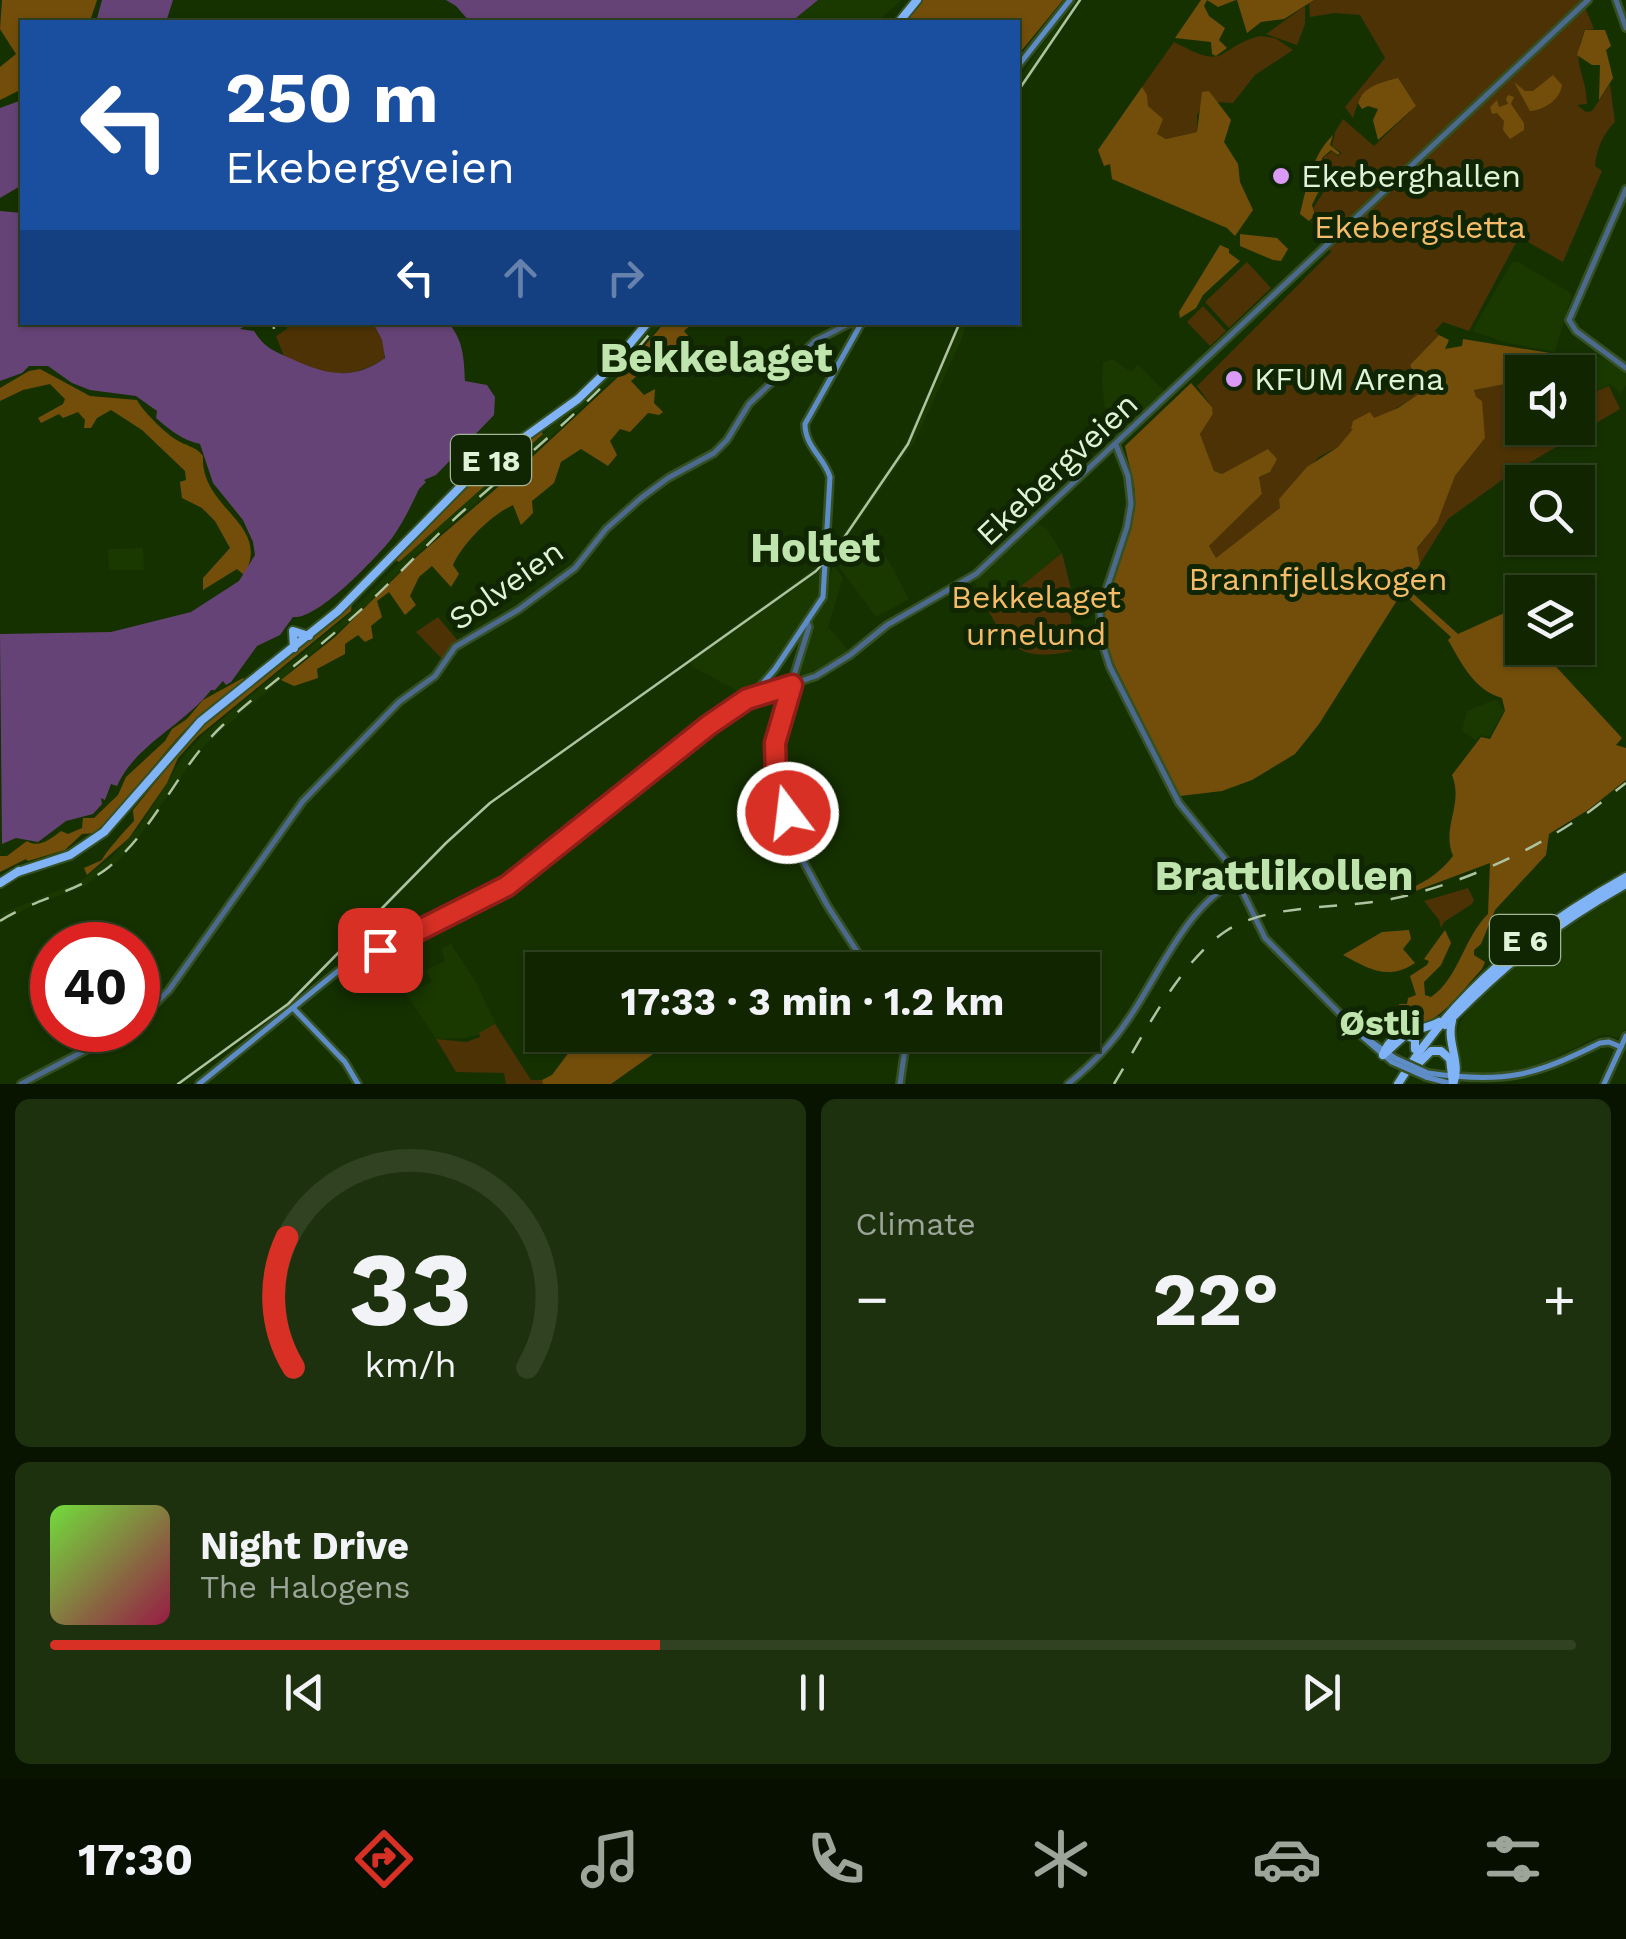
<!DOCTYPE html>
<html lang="en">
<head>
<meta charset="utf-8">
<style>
	body { margin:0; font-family:"Work Sans",sans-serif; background:#1e310f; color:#f1f3f6; height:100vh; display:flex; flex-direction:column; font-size:38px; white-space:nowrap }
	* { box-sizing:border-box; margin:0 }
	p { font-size:32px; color:#9ca599 }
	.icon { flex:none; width:55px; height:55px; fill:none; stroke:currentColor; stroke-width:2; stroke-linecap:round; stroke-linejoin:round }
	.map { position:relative; height:1084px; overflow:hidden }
	.details { display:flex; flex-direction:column; gap:15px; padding:15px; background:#091400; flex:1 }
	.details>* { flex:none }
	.banner { position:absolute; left:20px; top:20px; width:1000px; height:305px; border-radius:0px; box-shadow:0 2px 8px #0004,0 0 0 2px #304222; background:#1a4fa0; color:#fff; overflow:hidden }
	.buttons { position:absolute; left:1505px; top:355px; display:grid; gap:20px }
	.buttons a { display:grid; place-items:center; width:90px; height:90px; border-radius:0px; background:#102500; box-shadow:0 2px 8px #0004,0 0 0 2px #304222; font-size:50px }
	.speed { position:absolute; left:30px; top:922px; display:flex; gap:20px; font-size:50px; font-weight:700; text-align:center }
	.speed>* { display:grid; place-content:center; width:130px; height:130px; border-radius:50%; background:#102500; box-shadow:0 2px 8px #0004,0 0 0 2px #304222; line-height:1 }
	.speed .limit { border:15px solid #d22; background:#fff; color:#111 }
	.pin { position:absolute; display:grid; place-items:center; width:85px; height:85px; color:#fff; margin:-42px; border-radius:20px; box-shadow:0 5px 15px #0006 }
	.me { position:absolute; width:110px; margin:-55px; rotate:345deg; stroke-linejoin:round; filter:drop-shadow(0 0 8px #0008) }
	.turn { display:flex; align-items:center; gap:35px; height:210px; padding:0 40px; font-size:45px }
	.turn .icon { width:130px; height:130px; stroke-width:2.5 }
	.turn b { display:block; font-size:70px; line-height:85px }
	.lanes { display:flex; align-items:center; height:95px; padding:0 40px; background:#0003; justify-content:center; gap:50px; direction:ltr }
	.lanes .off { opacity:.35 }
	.big { font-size:75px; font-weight:700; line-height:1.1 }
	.details .card { flex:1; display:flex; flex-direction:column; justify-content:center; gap:15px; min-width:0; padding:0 35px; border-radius:15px; background:#1e310f }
	.details .dial { align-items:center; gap:0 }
	.dial svg { height:260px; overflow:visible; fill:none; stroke:#304222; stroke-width:7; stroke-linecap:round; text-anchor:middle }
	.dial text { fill:#f1f3f6; stroke:none }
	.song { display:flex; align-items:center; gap:30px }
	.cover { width:120px; height:120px; border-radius:15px; background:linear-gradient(135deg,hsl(100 70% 55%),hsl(340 70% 35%)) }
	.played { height:10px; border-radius:5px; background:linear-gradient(90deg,#d93025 40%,#304222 40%) }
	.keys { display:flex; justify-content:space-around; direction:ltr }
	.heat { display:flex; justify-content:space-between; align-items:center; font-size:55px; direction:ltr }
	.details .tiles { flex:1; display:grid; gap:15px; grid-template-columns:1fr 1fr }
	.card:last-child { grid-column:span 2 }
	.trip { position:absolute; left:525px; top:952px; width:575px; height:100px; border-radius:0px; background:#102500; box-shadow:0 2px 8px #0004,0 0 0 2px #304222; font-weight:700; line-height:100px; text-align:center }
	.menu { display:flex; height:160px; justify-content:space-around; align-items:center; background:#060f00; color:#9ca599 }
	.menu .icon { width:70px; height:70px }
	.menu .current { color:#d93025 }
	.menu b { font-size:45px; color:#f1f3f6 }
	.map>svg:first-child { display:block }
</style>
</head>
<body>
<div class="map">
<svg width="1626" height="1084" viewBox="0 0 1626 1084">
	<rect width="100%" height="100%" fill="#153100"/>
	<g fill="#193900">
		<polygon points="818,0 901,0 877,22 791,22"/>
		<polygon points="1074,0 1081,0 1018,97 1018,80"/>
		<polygon points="1512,262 1518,262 1572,294 1555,352 1504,342 1472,331"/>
		<polygon points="654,323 662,323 616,376 527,459 530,462 522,470 518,467 416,555 356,616 218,733 200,750 136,841 117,862 83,887 29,907 0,924 0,916 5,912 81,881 114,855 140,826 185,754 204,734 340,623 412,550 559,419 582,402"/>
		<polygon points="959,323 966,323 962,338 915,441 832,559 831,551 904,446"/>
		<polygon points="1599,356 1626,373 1626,385 1620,394 1611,384 1593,392 1578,383 1585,365 1594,362"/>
		<polygon points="1112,359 1131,372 1138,364 1164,391 1114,437 1105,409 1102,384 1103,362"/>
		<polygon points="1038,524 1047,529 1062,553 1020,587 983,600 974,581"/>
		<polygon points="876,547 887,558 909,599 876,617 837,564"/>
		<polygon points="143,548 144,570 109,570 108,549"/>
		<polygon points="822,562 817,599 766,676 748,693 743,694 693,667 688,660"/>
		<polygon points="833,565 843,578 828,627 849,651 802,677 799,673 812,619 824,601"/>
		<polygon points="1496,699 1504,711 1489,737 1481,735 1475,740 1462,731 1467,711"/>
		<polygon points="1626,891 1626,1029 1618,1038 1603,1034 1524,1072 1495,1079 1465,1075 1458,1061 1456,1036 1460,1023 1474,1003 1539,946"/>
		<polygon points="451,944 475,981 499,1030 465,1038 436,1039 406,994 432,982 426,970 445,961 441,949"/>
	</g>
	<g fill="#4c3205">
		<path d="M1314,0h268l12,29 -9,1c-15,36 1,40 2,74l-10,1 9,7 6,-1 18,-27 5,38c-12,12 -18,26 -20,44l7,5 -39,91 -44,-25 -50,94 -26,-9 -8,9 4,4 -29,30 12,28 -39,23 -28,12 -17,19 -19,10 -40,42 2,9 -65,50 -7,-12 53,-52 -3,-17 11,-5 3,-6 -6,-16 -45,24 -8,-3 -14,-37 13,-20 -1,-7 -15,-21 134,-134 -20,-30 5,-7 -3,-7 14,-21 -2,-3 11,-11 -13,-15 9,-7 6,5 4,-3 -10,-7 3,-14 8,-13 31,27 42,-40 -56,-10 -7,22 -8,-11 40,-49 -25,-43 -25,-2 -25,4 -1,-15z"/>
		<polygon points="1305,6 1305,24 1297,45 1266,34"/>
		<path d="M1260,36l15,2 18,12 -38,25 -22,28 -17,-1 -7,-11 -12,24v17l-31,7 -9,-5 -15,-47 32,-45c57,30 38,7 86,-6z"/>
		<polygon points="1247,262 1271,288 1229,328 1205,302"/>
		<polygon points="1203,306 1226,331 1210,346 1187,322"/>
		<path d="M286,323h87l11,21v15c-41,24 -58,15 -100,-3l-8,-20 11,-7z"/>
		<polygon points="1505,384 1522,391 1522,428 1578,428 1578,384 1592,393 1609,386 1620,409 1509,475 1448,519 1420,564 1417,549 1436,523 1455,476 1485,438 1473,390"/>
		<path d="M1062,553l8,32 2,66c-54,12 -66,-5 -89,-51l37,-13z"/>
		<polygon points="438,617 459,642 443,660 416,632"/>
		<polygon points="1468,888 1474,900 1472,904 1444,922 1441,928 1439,920 1424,901"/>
		<polygon points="495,1024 531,1080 542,1080 543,1084 506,1084 504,1073 456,1072 436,1039 466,1042 480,1037 479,1033"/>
	</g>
	<g fill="#734e0b">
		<polygon points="2,0 97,0 90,21 22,22 22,89 0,100 0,67 16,54 0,29"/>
		<polygon points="923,0 1063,0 1018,55 1018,22 906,22"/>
		<polygon points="1201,0 1236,0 1218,7 1207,0 1204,6 1209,16 1225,28 1219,40 1227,48 1216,56 1212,54 1211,42 1175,38"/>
		<polygon points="1237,0 1314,0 1284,19 1261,22 1247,33"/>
		<polygon points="1585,30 1605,30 1611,46 1606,50 1613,78 1599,100 1600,65 1592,65 1577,55"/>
		<path d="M1553,75l9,10c-2,15 -18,25 -32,26l-16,-29 11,9h8z"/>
		<path d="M1398,78l18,28 -38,34 -5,-20 5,-11 -10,-3 -6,3 -4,-6c5,-17 25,-21 40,-25z"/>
		<polygon points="1142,87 1147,95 1148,106 1163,119 1157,134 1166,139 1197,132 1202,92 1209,91 1231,120 1224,142 1238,164 1240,182 1253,210 1235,236 1227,228 1112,179 1110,164 1104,166 1098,150"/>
		<polygon points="1508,95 1514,97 1511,104 1524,123 1524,130 1510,139 1503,130 1504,121 1497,113 1492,114 1490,107 1497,100 1499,107 1508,104 1506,99"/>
		<path d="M1333,135l-3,10 10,8 -2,2 -7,-5 -9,8 5,16 -15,31 3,10 -6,6 -9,-7c7,-28 12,-59 33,-79z"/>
		<polygon points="1240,234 1277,238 1288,249 1281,261 1273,260 1240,246"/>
		<polygon points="1220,245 1229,249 1229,253 1240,261 1203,295 1196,308 1180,318 1179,312"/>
		<path d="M665,322l28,1 -9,8 6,7 -15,23 -11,-10 -33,30 13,14 11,-6 -1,14 9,9 -4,3 -11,-2 -18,19 -10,-3 -10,12 7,14 -9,11 -27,-17 -20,13 -7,21 -22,18 1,12 -12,12 -8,-20c-22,10 -50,38 -60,60l6,9 -8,13 -19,-21 -13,11 -9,19 6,9 -11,10 -16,-23 -12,9 5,16 -11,9 2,12 -8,4 -7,-7 -13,9v10l-28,15 1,9 -24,8 -13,-6 54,-43 79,-78 105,-90 3,3 10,-10 -1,-4 86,-80z"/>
		<path d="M1439,335l10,5 -4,9 17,-3 1,-7 87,14 20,8 3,11h-51v19l-17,-7 -31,6 2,7 6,4 3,37 -30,38 -18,47 -20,25 3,16 -101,160 -24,30 -43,26 -30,11 -42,5 -75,-150c-9,-59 27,-92 30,-146 1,-18 -7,-36 -10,-54l66,-63 21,24 1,7 -13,20 14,37 8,3 46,-25 9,10 -7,13 -11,5 3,17 -53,52 7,12 64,-50 -1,-9 28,-32 31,-20 15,-18h-2l2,-8 17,-9 4,6 24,-10 24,-16 -12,-27z"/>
		<path d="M40,369l50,27 47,4c4,9 27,32 38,39 10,7 21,7 28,17 -3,53 70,68 41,119l-7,-6 -34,21v-12l27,-30 -15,-27 -13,-13 -20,-10 -2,-16 6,-2 -1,-9 -43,-41 -31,-20 -14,8 -6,10h-7l1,-8 -7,-8 -15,6 -4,-4 -18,9 -3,-5 25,-14 2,-5 -15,-15 -27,6 -23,11v-13l29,-17z"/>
		<polygon points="540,429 543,434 399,562 396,560 468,482"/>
		<path d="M1410,591l48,43 64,-29v43h31l-5,10 74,80 -6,7 10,3v32l-38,30 -39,24 -3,21 -51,55 -14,34 -7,6v5l11,7 -3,7c-20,21 -42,55 -71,58l-8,-8 -4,-15h8l1,-6 8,-3 -6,-19 17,-11 2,-4 -5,-2 21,-29 6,13 -10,22 -17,17 1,13 6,2c28,-19 33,-60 57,-83l2,-51 -88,33 -2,-4c22,-7 39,-18 53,-36 -12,-30 11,-50 -1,-81l29,-38 9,2 15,-28 -3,-13c-28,-8 -40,-34 -54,-58l3,-3 -45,-41z"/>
		<path d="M352,603l-1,8 -154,126 -19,21 -11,25 -38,55 -42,37 -3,-7 18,-8c2,-6 25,-32 32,-39l-1,-11 68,-84z"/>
		<path d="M243,678l2,3c-22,15 -43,30 -61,50 -31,33 -56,72 -90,102l-12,1 -17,16 -37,11 -2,-2 -26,13v-16h7l20,-15c12,8 25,-3 34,-10l7,3 14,-6 1,-10h11l24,-23 8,-18 39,-36 7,-12 15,-10 16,-19z"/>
		<path d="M1409,930l2,9 -8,10 12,14c-27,18 -46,6 -72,-8l39,-23z"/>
		<polygon points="582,1035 653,1035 663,1047 611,1084 543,1084 542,1080 552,1075"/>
	</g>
	<g fill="#664376">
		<polygon points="102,0 173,0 166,22 96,22"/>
		<polygon points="446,0 818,0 791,22 470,22 456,6"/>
		<polygon points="22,100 22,185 0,198 0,108"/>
		<path d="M0,211l22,2v109l227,1 -9,6 14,2c10,16 19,20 36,27 34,16 62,24 95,0l-3,-18 -9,-17h75c17,17 16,43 17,58l22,4 8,12 -1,18 -58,60 -12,5 2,2 -7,7c-8,17 -19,40 -31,54 -14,16 -70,77 -95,74l-13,18 -23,11 -26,36 -5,3 -3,-4 -8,9h-4c-27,35 -76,55 -94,96l-6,-2 -6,16 -4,-2 1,6 -9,10 -27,7 -28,21 -22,-4 -14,6 -2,-210 111,-2 80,-20 48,-31 16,-26 -2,-13 -10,-22 -30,-37 -13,-39c-18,-4 -30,-14 -44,-26l1,-7 -21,-15 -46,-6 -18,-7 -24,-17h-19l-7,7 -22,8z"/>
	</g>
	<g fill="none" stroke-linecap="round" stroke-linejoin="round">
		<defs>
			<g id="tertiary">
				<polyline points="1616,0 1626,28"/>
				<polyline points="1626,189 1569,320 1576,331 1626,368"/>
				<polyline points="1116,445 1128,476 1131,504 1127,527 1100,609 1101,639 1110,667 1179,803 1229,864 1265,938 1363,1037"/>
				<polyline points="807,621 809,627 777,730 776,776 795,846 827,905 869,970"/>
				<polyline points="747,699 816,676 850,655 887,625 976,574 1588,0"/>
				<polyline points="138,1021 169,990 303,801 399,702 435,676 455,647 518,610 575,568 606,529 641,498 668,478 714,453 727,440 749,404 815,341 850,323 860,325"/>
				<polyline points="21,1084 124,1030"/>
				<polyline points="900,1084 907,1035"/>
				<path d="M1068,1084c22,-18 43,-39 59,-63 30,-42 60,-118 110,-140"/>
			</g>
			<g id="secondary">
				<polyline points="1018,66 1070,0"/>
				<polyline points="294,1009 345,1062 358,1084"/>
				<polyline points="1363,1037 1392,1062"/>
				<polyline points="1369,1040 1395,1058"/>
				<path d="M1428,1073c77,11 106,3 172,-30l9,-1 12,5"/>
				<polyline points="1426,1077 1452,1084"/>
				<path d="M199,1084l139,-113 147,-72 32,-20 144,-118 95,-70 19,-22 48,-72 7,-120c-6,-20 -25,-30 -25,-53l57,-102"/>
				<polyline points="1604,1084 1626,1036"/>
			</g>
			<g id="trunk">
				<polyline points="899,22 917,0"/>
				<polyline points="294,648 293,631 309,636"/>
				<polyline points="18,872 70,855 104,832 201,721 338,611 472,475 578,399 609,369 648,322"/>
				<polyline points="0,883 19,871"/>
				<path d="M1452,1021c-6,22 10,42 1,63"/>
				<path d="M1445,1025c61,-62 105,-98 181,-141"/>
				<path d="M1383,1055c9,-27 35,-22 56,-33"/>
				<polyline points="1383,1055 1405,1035 1415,1039 1415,1049"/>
				<polyline points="1413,1069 1431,1051 1441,1051 1450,1059 1453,1084"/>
				<path d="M1398,1084c56,-92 135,-155 228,-207"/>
			</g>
		</defs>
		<use href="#tertiary" stroke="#355022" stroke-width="10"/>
		<use href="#secondary" stroke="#355022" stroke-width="10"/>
		<use href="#trunk" stroke="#355022" stroke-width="12"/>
		<use href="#tertiary" stroke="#4c698e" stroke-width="5"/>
		<use href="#secondary" stroke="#5e8cc7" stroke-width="5"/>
		<use href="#trunk" stroke="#80b4f6" stroke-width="8"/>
		<g stroke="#afc3a3" stroke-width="2.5">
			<polyline points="1018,91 1080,0"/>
			<polyline points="178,1084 288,1004 446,843 490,803 816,571 837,548 908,444 960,322"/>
		</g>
		<g stroke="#afc3a3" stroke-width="2.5" stroke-dasharray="18 18" stroke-linecap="butt">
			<polyline points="273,322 274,329"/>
			<path d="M0,921c34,-22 76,-28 109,-54 47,-39 69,-100 114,-142 40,-36 83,-67 123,-102 41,-35 76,-75 116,-111 69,-60 141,-117 197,-190"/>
			<path d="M1114,1084c28,-46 66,-123 112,-153 44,-29 119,-21 170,-33 68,-15 137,-47 194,-87 12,-9 24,-19 36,-28"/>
		</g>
		<defs>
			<g id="secondary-bridge">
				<polyline points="1395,1058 1428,1073"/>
				<polyline points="1392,1062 1426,1077"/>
			</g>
		</defs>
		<use href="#secondary-bridge" stroke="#355022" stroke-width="10" stroke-linecap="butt"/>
		<use href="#secondary-bridge" stroke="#5e8cc7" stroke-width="5"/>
	</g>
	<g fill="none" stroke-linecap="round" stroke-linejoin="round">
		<defs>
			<polyline id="route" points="380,950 507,886 709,725 747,699 792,685 775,743 776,776 788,813"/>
		</defs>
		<use href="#route" stroke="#8d1f18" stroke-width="25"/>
		<use href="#route" stroke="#d93025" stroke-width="18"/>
	</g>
	<g fill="#da9af6" stroke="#102602" stroke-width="4">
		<circle cx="1281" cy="176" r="10"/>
		<circle cx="1234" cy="379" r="10"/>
	</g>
	<g text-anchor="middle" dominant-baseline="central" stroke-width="10" stroke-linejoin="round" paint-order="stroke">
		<g fill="#102602" stroke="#a2b597" stroke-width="2.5">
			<rect x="451" y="435" width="80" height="50" rx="8"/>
			<rect x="1490" y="915" width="70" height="50" rx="8"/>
		</g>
		<g font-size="30" font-weight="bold" fill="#e0f2d7">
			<text x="491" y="460">E 18</text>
			<text x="1525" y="940">E 6</text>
		</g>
		<g font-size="32" fill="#e0f2d7" stroke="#102602" text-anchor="start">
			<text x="1301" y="176">Ekeberghallen</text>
			<text x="1254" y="379">KFUM Arena</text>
		</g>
		<g font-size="32" fill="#f5bb68" stroke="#102602">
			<text x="1420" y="227">Ekebergsletta</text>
			<text x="1318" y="579">Brannfjellskogen</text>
			<text x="1036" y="597">Bekkelaget<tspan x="1036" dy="37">urnelund</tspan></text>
		</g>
		<g font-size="32" fill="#e0f2d7" stroke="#102602">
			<text transform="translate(1057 469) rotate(-43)">Ekebergveien</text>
			<text transform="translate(506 585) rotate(-35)">Solveien</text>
		</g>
		<g font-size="35" font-weight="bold" fill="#c0e4ad" stroke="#102602">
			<text x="1380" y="1023">Østli</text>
		</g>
		<g font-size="42" font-weight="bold" fill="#c0e4ad" stroke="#102602">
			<text x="716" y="357">Bekkelaget</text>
			<text x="815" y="547">Holtet</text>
			<text x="1284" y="875">Brattlikollen</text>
		</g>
	</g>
</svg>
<div class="buttons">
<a><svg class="icon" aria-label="sound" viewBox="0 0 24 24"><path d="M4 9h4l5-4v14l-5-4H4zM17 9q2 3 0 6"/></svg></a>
<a><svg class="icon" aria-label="search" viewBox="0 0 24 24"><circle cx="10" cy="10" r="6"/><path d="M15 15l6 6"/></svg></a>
<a><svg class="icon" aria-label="layers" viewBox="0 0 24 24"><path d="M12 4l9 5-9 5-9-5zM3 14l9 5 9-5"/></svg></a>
</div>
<div class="speed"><div class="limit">40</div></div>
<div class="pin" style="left:380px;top:950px;background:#d93025"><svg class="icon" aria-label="arrive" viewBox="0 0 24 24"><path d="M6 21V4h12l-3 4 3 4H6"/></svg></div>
<svg class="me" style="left:788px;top:813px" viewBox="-20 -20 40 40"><circle r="17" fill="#d93025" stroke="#fff" stroke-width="3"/><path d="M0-11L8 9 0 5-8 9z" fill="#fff"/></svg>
<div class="trip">17:33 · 3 min · 1.2 km</div>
<div class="banner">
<div class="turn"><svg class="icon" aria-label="left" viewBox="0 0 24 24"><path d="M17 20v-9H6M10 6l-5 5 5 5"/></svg><div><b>250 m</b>Ekebergveien</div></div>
<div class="lanes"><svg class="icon" aria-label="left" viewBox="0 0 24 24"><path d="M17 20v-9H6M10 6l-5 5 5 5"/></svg><svg class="icon off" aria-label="ahead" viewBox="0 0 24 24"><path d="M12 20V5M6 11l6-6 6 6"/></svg><svg class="icon off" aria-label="right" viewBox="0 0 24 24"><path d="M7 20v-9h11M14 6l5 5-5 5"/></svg></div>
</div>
</div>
<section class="details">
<div class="tiles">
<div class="card dial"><svg viewBox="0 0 100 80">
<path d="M14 69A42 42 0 1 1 86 69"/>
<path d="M14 69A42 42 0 0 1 12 29" stroke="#d93025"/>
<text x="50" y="56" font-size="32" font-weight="700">33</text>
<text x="50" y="72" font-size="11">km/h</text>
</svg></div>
<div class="card"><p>Climate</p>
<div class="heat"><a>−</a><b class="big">22°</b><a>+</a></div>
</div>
<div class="card">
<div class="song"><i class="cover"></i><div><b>Night Drive</b><p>The Halogens</p></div></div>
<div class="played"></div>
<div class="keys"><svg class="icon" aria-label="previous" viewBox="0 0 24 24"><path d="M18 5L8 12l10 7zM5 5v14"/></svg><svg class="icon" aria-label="pause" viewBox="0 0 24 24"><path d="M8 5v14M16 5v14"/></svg><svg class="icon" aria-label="next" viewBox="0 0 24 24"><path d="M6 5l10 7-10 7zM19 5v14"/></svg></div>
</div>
</div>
</section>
<nav class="menu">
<b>17:30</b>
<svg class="icon current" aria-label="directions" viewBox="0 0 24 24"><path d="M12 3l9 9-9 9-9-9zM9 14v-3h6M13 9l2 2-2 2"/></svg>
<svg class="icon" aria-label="music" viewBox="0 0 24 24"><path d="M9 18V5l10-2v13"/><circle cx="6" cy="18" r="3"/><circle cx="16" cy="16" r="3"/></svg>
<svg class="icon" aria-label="phone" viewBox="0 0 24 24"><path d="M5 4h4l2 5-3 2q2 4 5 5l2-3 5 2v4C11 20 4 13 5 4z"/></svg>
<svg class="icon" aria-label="climate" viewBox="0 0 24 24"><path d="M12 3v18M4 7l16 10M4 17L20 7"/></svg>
<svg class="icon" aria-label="car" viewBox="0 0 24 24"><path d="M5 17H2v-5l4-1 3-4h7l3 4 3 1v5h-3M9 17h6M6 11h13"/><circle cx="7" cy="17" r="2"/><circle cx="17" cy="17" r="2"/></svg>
<svg class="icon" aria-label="filters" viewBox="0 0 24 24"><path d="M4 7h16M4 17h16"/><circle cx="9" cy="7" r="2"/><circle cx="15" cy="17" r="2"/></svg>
</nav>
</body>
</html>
